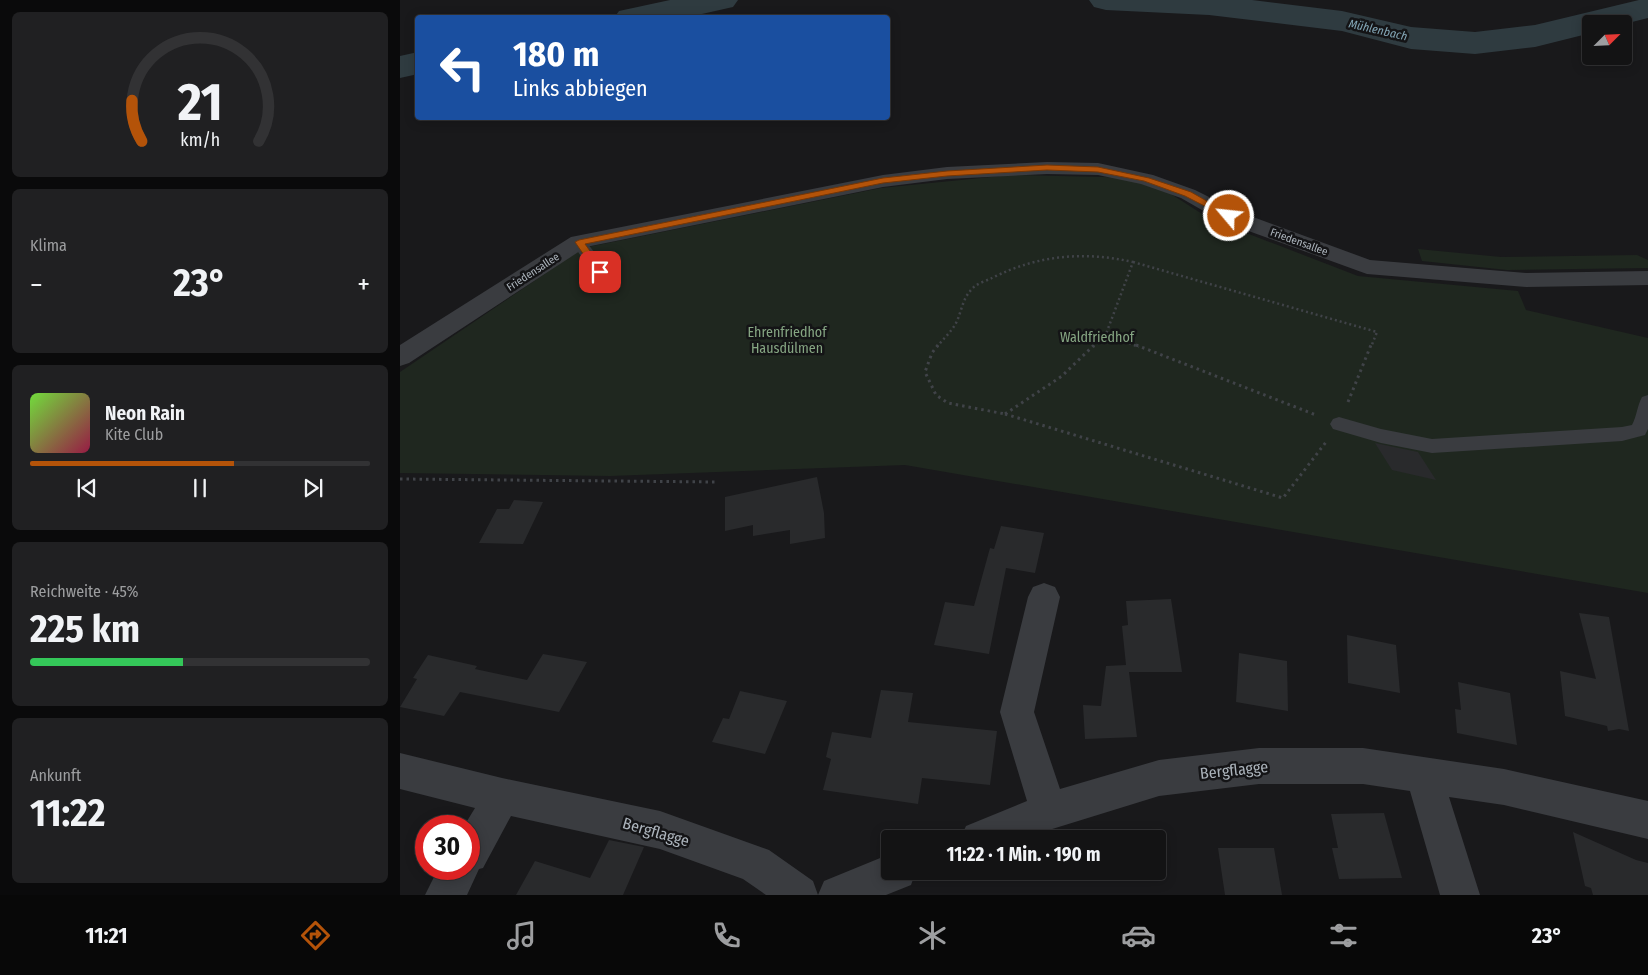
<!DOCTYPE html>
<html lang="de">
<head>
<meta charset="utf-8">
<style>
	body { margin:0; font-family:"Fira Sans Condensed",sans-serif; background:#202022; color:#f1f3f6; height:100vh; display:flex; flex-direction:column; font-size:19px; white-space:nowrap }
	* { box-sizing:border-box; margin:0 }
	p { font-size:16px; color:#9d9ea0 }
	.icon { flex:none; width:28px; height:28px; fill:none; stroke:currentColor; stroke-width:2; stroke-linecap:round; stroke-linejoin:round }
	.map { position:relative; flex:1; overflow:hidden }
	.side { display:flex; flex-direction:column; gap:12px; padding:12px; background:#0a0a0b; width:400px }
	.side>* { flex:none }
	.top-card { position:absolute; left:15px; top:15px; width:475px; height:105px; border-radius:5px; box-shadow:0 2px 12px #0003,0 0 0 1px #323234; background:#1a4fa0; color:#fff; overflow:hidden }
	.needle { width:32px; rotate:66deg }
	.tools { position:absolute; left:1182px; top:15px; display:grid; gap:10px }
	.tools a { display:grid; place-items:center; width:50px; height:50px; border-radius:5px; background:#131314; box-shadow:0 2px 12px #0003,0 0 0 1px #323234; font-size:25px }
	.speed { position:absolute; left:15px; top:815px; display:flex; gap:10px; font-size:25px; font-weight:700; text-align:center }
	.speed>* { display:grid; place-content:center; width:65px; height:65px; border-radius:50%; background:#131314; box-shadow:0 2px 12px #0003,0 0 0 1px #323234; line-height:1 }
	.speed .limit { border:8px solid #d22; background:#fff; color:#111 }
	.pin { position:absolute; display:grid; place-items:center; width:42px; height:42px; color:#fff; margin:-21px; border-radius:10px; box-shadow:0 2px 8px #0006 }
	.me { position:absolute; width:55px; margin:-28px; rotate:298deg; stroke-linejoin:round; filter:drop-shadow(0 0 4px #0008) }
	.turn { display:flex; align-items:center; gap:18px; height:105px; padding:0 15px; font-size:22px }
	.turn .icon { width:65px; height:65px; stroke-width:2.5 }
	.turn b { display:block; font-size:35px; line-height:42px }
	.big { font-size:38px; font-weight:700; line-height:1.1 }
	.side .card { flex:1; display:flex; flex-direction:column; justify-content:center; gap:8px; min-width:0; padding:0 18px; border-radius:8px; background:#202022 }
	.side .dial { align-items:center; gap:0 }
	.dial svg { height:130px; overflow:visible; fill:none; stroke:#323234; stroke-width:7; stroke-linecap:round; text-anchor:middle }
	.dial text { fill:#f1f3f6; stroke:none }
	.song { display:flex; align-items:center; gap:15px }
	.cover { width:60px; height:60px; border-radius:8px; background:linear-gradient(135deg,hsl(100 70% 55%),hsl(340 70% 35%)) }
	.played { height:5px; border-radius:2px; background:linear-gradient(90deg,#b45309 60%,#323234 60%) }
	.keys { display:flex; justify-content:space-around; direction:ltr }
	.heat { display:flex; justify-content:space-between; align-items:center; font-size:28px; direction:ltr }
	.charge { height:8px; border-radius:4px; background:linear-gradient(90deg,#34c759 45%,#323234 0) }
	.trip { position:absolute; left:481px; top:830px; width:285px; height:50px; border-radius:5px; background:#131314; box-shadow:0 2px 12px #0003,0 0 0 1px #323234; font-weight:700; line-height:50px; text-align:center }
	.dock { display:flex; height:80px; justify-content:space-around; align-items:center; background:#080808; color:#9d9ea0 }
	.dock .icon { width:35px; height:35px }
	.dock .current { color:#b45309 }
	.dock b { font-size:22px; color:#f1f3f6 }
	main { display:flex; flex:1; min-height:0 }
	.map>svg:first-child { display:block }
</style>
</head>
<body>
<main>
<section class="side">
<div class="card dial"><svg viewBox="0 0 100 80">
<path d="M14 69A42 42 0 1 1 86 69"/>
<path d="M14 69A42 42 0 0 1 8 44" stroke="#b45309"/>
<text x="50" y="56" font-size="32" font-weight="700">21</text>
<text x="50" y="72" font-size="11">km/h</text>
</svg></div>
<div class="card"><p>Klima</p>
<div class="heat"><a>−</a><b class="big">23°</b><a>+</a></div>
</div>
<div class="card">
<div class="song"><i class="cover"></i><div><b>Neon Rain</b><p>Kite Club</p></div></div>
<div class="played"></div>
<div class="keys"><svg class="icon" aria-label="previous" viewBox="0 0 24 24"><path d="M18 5L8 12l10 7zM5 5v14"/></svg><svg class="icon" aria-label="pause" viewBox="0 0 24 24"><path d="M8 5v14M16 5v14"/></svg><svg class="icon" aria-label="next" viewBox="0 0 24 24"><path d="M6 5l10 7-10 7zM19 5v14"/></svg></div>
</div>
<div class="card"><p>Reichweite · 45%</p><b class="big">225 km</b><div class="charge"></div></div>
<div class="card"><p>Ankunft</p><b class="big">11:22</b></div>
</section>
<div class="map">
<svg width="1248" height="895" viewBox="0 0 1248 895">
	<rect width="100%" height="100%" fill="#19191b"/>
	<g fill="#1f271f">
		<polygon points="611,175 746,178 810,219 958,276 1118,291 1126,310 1248,338 1248,593 505,465 210,476 0,473 0,372 183,248 481,188"/>
		<polygon points="1018,249 1101,257 1237,255 1248,260 1248,268 1107,270 1022,261"/>
	</g>
	<g fill="none" stroke-linecap="round" stroke-linejoin="round">
		<g fill="#2f3b40" fill-rule="evenodd">
			<polygon points="270,0 338,0 333,7 284,18 214,18 219,11"/>
			<polygon points="689,0 852,0 942,11 1011,27 1075,32 1135,25 1239,0 1248,0 1248,18 1224,24 1191,24 1191,33 1135,47 1075,54 1011,49 942,31 809,15 706,10 694,7"/>
			<polygon points="18,52 18,74 0,78 0,56"/>
		</g>
	</g>
	<g fill="#292a2c">
		<polygon points="975,443 1018,452 1036,480 992,470"/>
		<polygon points="417,477 424,513 425,538 390,544 390,530 353,536 353,525 325,531 325,497"/>
		<polygon points="114,500 143,502 123,544 79,543 97,509 109,509"/>
		<polygon points="601,526 644,533 635,573 606,568 589,654 534,645 545,602 574,606 590,548 594,549"/>
		<polygon points="771,599 782,672 729,672 737,737 685,739 683,705 701,706 706,666 726,665 722,626 728,625 726,601"/>
		<polygon points="1179,613 1209,617 1229,731 1219,729 1208,731 1207,726 1165,716 1160,671 1196,679"/>
		<polygon points="947,635 996,645 1000,693 948,683"/>
		<polygon points="839,653 887,661 888,711 836,702"/>
		<polygon points="143,654 187,662 159,712 60,692 44,716 0,707 17,679 13,678 28,655 77,666 75,669 127,680"/>
		<polygon points="1058,682 1110,693 1117,745 1057,733 1055,709 1061,710"/>
		<polygon points="481,690 513,693 508,722 597,731 590,785 522,778 518,804 423,790 431,759 426,757 432,732 471,738"/>
		<polygon points="340,691 387,701 365,754 312,742 323,718 329,719"/>
		<polygon points="984,813 1002,878 939,879 932,848 938,848 931,814"/>
		<polygon points="1173,832 1236,860 1248,863 1248,895 1193,895 1191,888 1185,886"/>
		<polygon points="209,840 244,847 223,895 116,895 135,861 190,878"/>
		<polygon points="818,848 874,848 882,895 825,895"/>
	</g>
	<g fill="none" stroke-linecap="round" stroke-linejoin="round">
		<g stroke="#404348" stroke-width="2.5" stroke-dasharray="2 3" stroke-linecap="butt">
			<polyline points="733,262 977,332 971,347"/>
			<polyline points="706,334 739,347"/>
			<path d="M537,347c6,-8 15,-16 19,-24 6,-12 6,-24 16,-34 5,-6 14,-8 20,-11 46,-23 91,-27 141,-16l-27,72 -13,13"/>
		</g>
		<g stroke="#404348" stroke-width="3" stroke-dasharray="2.5 4" stroke-linecap="butt">
			<polyline points="538,345 532,353 525,372 536,395 548,403 605,414"/>
			<polyline points="736,345 916,415"/>
			<polyline points="948,402 971,345"/>
			<polyline points="605,414 883,498 926,442"/>
			<polyline points="605,414 662,376 694,345"/>
			<polyline points="0,479 317,482"/>
		</g>
		<g fill="#3a3c40" fill-rule="evenodd">
			<polygon points="179,237 184,239 215,279 217,283 215,287 203,287 171,242 174,239"/>
			<path d="M1248,395v34l-3,6 -23,6 -190,12 -51,-10 -48,-14 -3,-5 3,-5 6,-2 42,12 51,10 190,-12 10,-2c5,-9 5,-19 10,-28z"/>
		</g>
		<g fill="#3a3c40" fill-rule="evenodd">
			<polygon points="647,162 698,163 753,175 795,190 837,211 970,260 1126,273 1248,271 1248,285 1126,287 967,274 821,221 781,198 741,184 698,175 647,174 547,179 483,187 186,247 9,363 0,366 0,345 171,237 483,175 547,167"/>
			<polygon points="644,583 655,587 660,597 634,712 660,789 759,760 859,748 963,748 1104,769 1248,801 1248,839 1104,805 1049,797 1080,895 1040,895 1010,791 963,784 859,784 759,796 649,830 626,839 560,839 566,826 627,801 600,712 628,597 633,587"/>
			<polygon points="0,753 102,778 260,811 369,850 413,881 418,895 424,881 490,854 490,871 516,871 511,885 486,895 366,895 343,879 260,849 111,816 83,868 79,869 67,895 25,895 38,869 69,869 69,826 64,826 75,808 0,789"/>
		</g>
	</g>
	<polygon fill="#b45309" stroke="#753606" points="647,165 698,167 749,178 791,192 833,216 829,218 826,217 785,196 744,181 698,172 647,170 547,176 483,183 185,244 205,272 200,275 197,274 175,242 179,240 483,178 547,171"/>
	<g text-anchor="middle" dominant-baseline="central" stroke-width="5" stroke-linejoin="round" paint-order="stroke">
		<g font-size="11" fill="#abb3bb" stroke="#141416">
			<text transform="translate(899 242) rotate(20)">Friedensallee</text>
			<text transform="translate(133 272) rotate(-33)">Friedensallee</text>
		</g>
		<g font-size="12" font-style="italic" fill="#83a6b6" stroke="#141416">
			<text transform="translate(978 30) rotate(13)">Mühlenbach</text>
		</g>
		<g font-size="14" fill="#86a683" stroke="#141416">
			<text x="387" y="332">Ehrenfriedhof<tspan x="387" dy="16">Hausdülmen</tspan></text>
			<text x="697" y="337">Waldfriedhof</text>
		</g>
		<g font-size="16" fill="#abb3bb" stroke="#141416">
			<text transform="translate(834 770) rotate(-6)">Bergflagge</text>
			<text transform="translate(256 832) rotate(16)">Bergflagge</text>
		</g>
	</g>
</svg>
<div class="tools">
<a><svg class="needle" viewBox="-14 -14 28 28"><path d="M0-13l5 13h-10z" fill="#e53935"/><path d="M0 13l5-13h-10z" fill="#9d9ea0"/></svg></a>
</div>
<div class="speed"><div class="limit">30</div></div>
<div class="pin" style="left:200px;top:272px;background:#d93025"><svg class="icon" aria-label="arrive" viewBox="0 0 24 24"><path d="M6 21V4h12l-3 4 3 4H6"/></svg></div>
<svg class="me" style="left:829px;top:216px" viewBox="-20 -20 40 40"><circle r="17" fill="#b45309" stroke="#fff" stroke-width="3"/><path d="M0-11L8 9 0 5-8 9z" fill="#fff"/></svg>
<div class="trip">11:22 · 1 Min. · 190 m</div>
<div class="top-card">
<div class="turn"><svg class="icon" aria-label="left" viewBox="0 0 24 24"><path d="M17 20v-9H6M10 6l-5 5 5 5"/></svg><div><b>180 m</b>Links abbiegen</div></div>
</div>
</div>
</main>
<nav class="dock">
<b>11:21</b>
<svg class="icon current" aria-label="directions" viewBox="0 0 24 24"><path d="M12 3l9 9-9 9-9-9zM9 14v-3h6M13 9l2 2-2 2"/></svg>
<svg class="icon" aria-label="music" viewBox="0 0 24 24"><path d="M9 18V5l10-2v13"/><circle cx="6" cy="18" r="3"/><circle cx="16" cy="16" r="3"/></svg>
<svg class="icon" aria-label="phone" viewBox="0 0 24 24"><path d="M5 4h4l2 5-3 2q2 4 5 5l2-3 5 2v4C11 20 4 13 5 4z"/></svg>
<svg class="icon" aria-label="climate" viewBox="0 0 24 24"><path d="M12 3v18M4 7l16 10M4 17L20 7"/></svg>
<svg class="icon" aria-label="car" viewBox="0 0 24 24"><path d="M5 17H2v-5l4-1 3-4h7l3 4 3 1v5h-3M9 17h6M6 11h13"/><circle cx="7" cy="17" r="2"/><circle cx="17" cy="17" r="2"/></svg>
<svg class="icon" aria-label="filters" viewBox="0 0 24 24"><path d="M4 7h16M4 17h16"/><circle cx="9" cy="7" r="2"/><circle cx="15" cy="17" r="2"/></svg>
<b>23°</b>
</nav>
</body>
</html>
